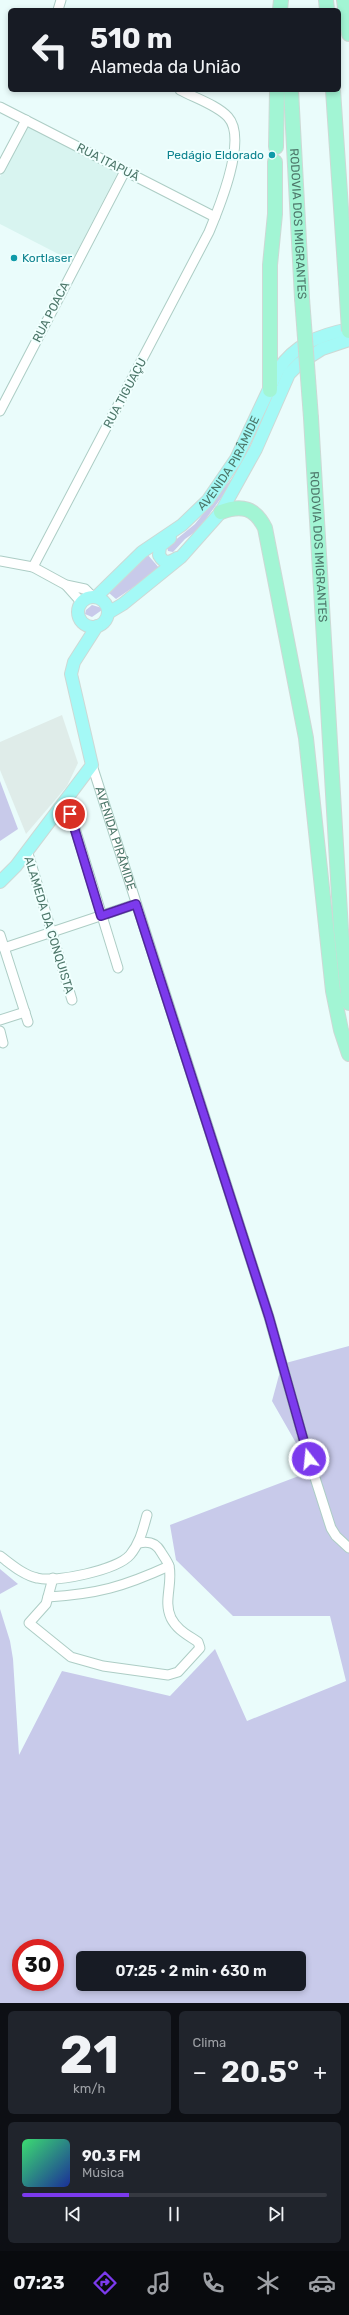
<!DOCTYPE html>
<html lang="pt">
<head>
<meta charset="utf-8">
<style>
	body { margin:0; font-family:Rubik,sans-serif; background:#20242c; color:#f1f3f6; height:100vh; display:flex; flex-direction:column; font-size:15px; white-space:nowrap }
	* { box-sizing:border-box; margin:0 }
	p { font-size:13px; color:#9ea1a6 }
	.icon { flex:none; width:22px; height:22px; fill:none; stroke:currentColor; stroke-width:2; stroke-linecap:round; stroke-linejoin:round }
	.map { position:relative; height:2003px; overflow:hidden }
	.side { display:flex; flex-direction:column; gap:8px; padding:8px; background:#0d0f14; flex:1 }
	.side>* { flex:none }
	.hud { position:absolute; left:8px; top:8px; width:333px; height:84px; border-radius:6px; box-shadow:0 2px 6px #0003; background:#171b24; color:#f1f3f6; overflow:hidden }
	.speed { position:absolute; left:12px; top:1939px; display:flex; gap:8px; font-size:20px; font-weight:700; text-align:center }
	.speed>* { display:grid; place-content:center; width:52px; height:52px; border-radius:50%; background:#171b24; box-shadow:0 2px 6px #0003; line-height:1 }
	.speed .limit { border:6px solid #d22; background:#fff; color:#111 }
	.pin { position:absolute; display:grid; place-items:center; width:34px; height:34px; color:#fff; margin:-17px; border:2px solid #fff; border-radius:50%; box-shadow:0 1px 4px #0007 }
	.me { position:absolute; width:44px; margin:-22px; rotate:344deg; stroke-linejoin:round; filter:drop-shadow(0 0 3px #0008) }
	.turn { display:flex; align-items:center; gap:14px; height:84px; padding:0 16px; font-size:18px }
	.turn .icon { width:52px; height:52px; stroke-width:2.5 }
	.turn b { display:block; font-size:28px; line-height:34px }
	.big { font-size:30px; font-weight:600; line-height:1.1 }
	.side .card { flex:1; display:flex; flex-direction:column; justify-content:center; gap:6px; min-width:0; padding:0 14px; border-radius:6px; background:#20242c }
	.side .dial { align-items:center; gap:0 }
	.dial b { font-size:52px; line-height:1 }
	.song { display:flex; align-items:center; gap:12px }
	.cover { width:48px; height:48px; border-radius:6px; background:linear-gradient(135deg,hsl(140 70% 55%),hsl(230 70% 35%)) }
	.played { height:4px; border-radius:2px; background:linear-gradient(90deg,#7c3aed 35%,#363941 35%) }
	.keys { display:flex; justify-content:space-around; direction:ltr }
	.heat { display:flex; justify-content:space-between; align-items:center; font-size:22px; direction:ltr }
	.side .tiles { flex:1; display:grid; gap:8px; grid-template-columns:1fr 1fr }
	.card:last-child { grid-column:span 2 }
	.trip { position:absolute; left:76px; top:1951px; width:230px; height:40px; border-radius:6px; background:#171b24; box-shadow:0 2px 6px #0003; font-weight:600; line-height:40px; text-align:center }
	.tab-bar { display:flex; height:64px; justify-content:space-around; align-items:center; background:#090b0e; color:#9ea1a6 }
	.tab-bar .icon { width:28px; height:28px }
	.tab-bar .selected { color:#7c3aed }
	.tab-bar b { font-size:18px; color:#f1f3f6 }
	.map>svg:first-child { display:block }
</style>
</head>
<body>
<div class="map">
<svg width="349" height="2003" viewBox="0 0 349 2003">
	<rect width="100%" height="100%" fill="#eafcfb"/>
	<polygon fill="#d8f4f0" points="27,125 118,172 72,261 0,224 0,177"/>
	<polygon fill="#dfece9" points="62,715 78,763 67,786 26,834 0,770 0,742"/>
	<g fill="#c8caea" fill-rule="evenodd">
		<polygon points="233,477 234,480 198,530 185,539 173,552 168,551 167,547 195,524"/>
		<polygon points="147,554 160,569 116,599 109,593"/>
		<polygon points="92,605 102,608 102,610 92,617 85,614 86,610"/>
		<polygon points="0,781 18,829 0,841"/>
		<path d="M349,1346v657h-349v-394l10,32 3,18 6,96 43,-84 108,25 45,-47 32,72 99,-40 -16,-65h-97l-57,-56 -6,-35 142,-54 -40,-70 10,-37zM21,1948h34v34h-34zM83,1958h216v26h-216z"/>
		<polygon points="0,1569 18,1584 0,1594"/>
	</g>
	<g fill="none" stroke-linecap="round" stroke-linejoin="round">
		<defs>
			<g id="minor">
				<polyline points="58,10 61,0"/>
				<polyline points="0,107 215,217"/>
				<polyline points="0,169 26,120"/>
				<polyline points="0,411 125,171"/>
				<polyline points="0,561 33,567 66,585 85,589 92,596"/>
				<path d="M33,567l176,-335c10,-24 39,-93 19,-115 -11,-12 -33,-19 -48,-27"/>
				<polyline points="66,585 82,603"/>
				<path id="s1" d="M92,765l177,552 40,142 22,69 5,8 13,12"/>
				<polyline points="66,799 118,968"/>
				<polyline points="27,850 72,1000"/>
				<polyline points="0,935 28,1022"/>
				<polyline points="4,948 136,904"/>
				<polyline points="0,1020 25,1012"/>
				<polyline points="0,1031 3,1043"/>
				<path d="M0,1556c11,8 23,19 37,22 19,5 80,-8 93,-23 10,-12 13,-26 17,-40"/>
				<path d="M53,1578l-7,26 -17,19 42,34 32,9 65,9 10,-3 22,-24 -2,-6c-10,-7 -21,-12 -27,-24 -8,-17 2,-34 -2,-52 -1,-4 -5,-9 -8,-14 -5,-9 -12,-11 -22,-9"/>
				<path d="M48,1597c49,-3 75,-10 121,-31"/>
			</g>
			<g id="major">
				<path d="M170,538l-10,8 -1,9c5,9 10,8 18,3"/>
				<path id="s2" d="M96,597l46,-45 40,-27 26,-25 28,-41 42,-89c17,-26 42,-35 71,-41"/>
				<circle cx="93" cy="612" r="15"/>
				<polyline points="108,613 123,604 181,557 221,512 256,449 289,374 300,363 322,349 349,340"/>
				<polyline points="0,882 16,866 92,765 71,674 74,662 97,626"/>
			</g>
			<g id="highway">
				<polyline points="326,0 327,10"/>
				<polyline points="344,0 349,34"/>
				<polyline points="280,10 281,0"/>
				<path id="s3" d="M291,90l11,208"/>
				<polyline points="333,90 346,282"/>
				<polyline points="276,147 277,90"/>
				<polyline points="270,390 270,265 275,214 275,162"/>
				<path id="s4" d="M311,418l30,512 8,73"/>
				<path d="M221,512c21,-8 34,-4 44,16l41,210 27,253 8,39 8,24"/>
			</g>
		</defs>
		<use href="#minor" stroke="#adcdc5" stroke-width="11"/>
		<use href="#major" stroke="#cdd9d5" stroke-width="14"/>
		<use href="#highway" stroke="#cdd9d5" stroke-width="16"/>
		<use href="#minor" stroke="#fff" stroke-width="9"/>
		<use href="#major" stroke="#a4f9f6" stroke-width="12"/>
		<use href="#highway" stroke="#a2f5d4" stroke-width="14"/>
		<defs>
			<g id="highway-bridge">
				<polyline points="346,282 349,331"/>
				<polyline points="302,298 311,418"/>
			</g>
		</defs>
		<use href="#highway-bridge" stroke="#cdd9d5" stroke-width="16" stroke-linecap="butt"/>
		<use href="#highway-bridge" stroke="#a2f5d4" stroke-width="14"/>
	</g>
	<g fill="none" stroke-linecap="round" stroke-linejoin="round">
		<defs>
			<polyline id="route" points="70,814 101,916 136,904 269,1317 309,1459"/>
		</defs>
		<use href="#route" stroke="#51269a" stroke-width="10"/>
		<use href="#route" stroke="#7c3aed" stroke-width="7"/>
	</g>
	<g fill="#0f9aa8" stroke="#f0fffe" stroke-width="1.5">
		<circle cx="272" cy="155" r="4"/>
		<circle cx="14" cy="258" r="4"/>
	</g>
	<g text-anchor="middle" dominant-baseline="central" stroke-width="4" stroke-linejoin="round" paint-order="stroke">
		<g font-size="12" fill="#0d838f" stroke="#f0fffe" text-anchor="end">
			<text x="264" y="155">Pedágio Eldorado</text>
			<text x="22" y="258" text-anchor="start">Kortlaser</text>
		</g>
		<g font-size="12" fill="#4d776a" stroke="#f0fffe">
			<text transform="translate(108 162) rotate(27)">RUA ITAPUÃ</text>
			<text stroke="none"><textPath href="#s3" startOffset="134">RODOVIA DOS IMIGRANTES</textPath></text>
			<text transform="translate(51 312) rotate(-63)">RUA POACA</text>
			<text transform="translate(125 393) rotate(-62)">RUA TIGUAÇU</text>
			<text stroke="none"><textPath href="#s2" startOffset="191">AVENIDA PIRÂMIDE</textPath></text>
			<text stroke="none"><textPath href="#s4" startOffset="129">RODOVIA DOS IMIGRANTES</textPath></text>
			<text stroke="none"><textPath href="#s1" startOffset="77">AVENIDA PIRÂMIDE</textPath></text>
			<text transform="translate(49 925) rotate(73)">ALAMEDA DA CONQUISTA</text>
		</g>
	</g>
</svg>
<div class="speed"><div class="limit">30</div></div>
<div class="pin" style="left:70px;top:814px;background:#d93025"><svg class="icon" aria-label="arrive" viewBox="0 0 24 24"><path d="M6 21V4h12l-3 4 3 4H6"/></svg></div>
<svg class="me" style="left:309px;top:1459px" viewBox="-20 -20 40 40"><circle r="17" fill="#7c3aed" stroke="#fff" stroke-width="3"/><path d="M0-11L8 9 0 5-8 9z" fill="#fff"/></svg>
<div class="trip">07:25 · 2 min · 630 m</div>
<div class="hud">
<div class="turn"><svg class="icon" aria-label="left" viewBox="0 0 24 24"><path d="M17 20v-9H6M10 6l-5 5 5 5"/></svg><div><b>510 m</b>Alameda da União</div></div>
</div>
</div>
<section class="side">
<div class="tiles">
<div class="card dial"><b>21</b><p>km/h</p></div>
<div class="card"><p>Clima</p>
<div class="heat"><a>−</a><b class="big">20.5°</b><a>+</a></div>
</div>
<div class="card">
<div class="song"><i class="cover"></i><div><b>90.3 FM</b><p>Música</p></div></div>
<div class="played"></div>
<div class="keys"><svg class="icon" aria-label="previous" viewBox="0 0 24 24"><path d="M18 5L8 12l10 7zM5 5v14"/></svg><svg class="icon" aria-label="pause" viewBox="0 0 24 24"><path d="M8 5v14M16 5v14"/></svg><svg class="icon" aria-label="next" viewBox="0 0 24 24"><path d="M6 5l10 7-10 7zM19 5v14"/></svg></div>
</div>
</div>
</section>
<nav class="tab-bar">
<b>07:23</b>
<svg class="icon selected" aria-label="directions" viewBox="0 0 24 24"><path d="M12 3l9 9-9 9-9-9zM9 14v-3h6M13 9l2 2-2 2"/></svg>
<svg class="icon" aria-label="music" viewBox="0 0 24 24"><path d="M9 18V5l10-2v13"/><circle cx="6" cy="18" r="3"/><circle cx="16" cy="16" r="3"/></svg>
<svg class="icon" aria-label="phone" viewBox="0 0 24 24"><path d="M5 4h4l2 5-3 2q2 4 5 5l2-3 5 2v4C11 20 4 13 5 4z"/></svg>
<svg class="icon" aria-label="climate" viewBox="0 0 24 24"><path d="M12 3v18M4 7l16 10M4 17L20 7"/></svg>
<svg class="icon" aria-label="car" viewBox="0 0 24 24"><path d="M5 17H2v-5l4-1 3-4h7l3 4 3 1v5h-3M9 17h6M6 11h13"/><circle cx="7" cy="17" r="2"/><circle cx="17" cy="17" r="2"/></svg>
</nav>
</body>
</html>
